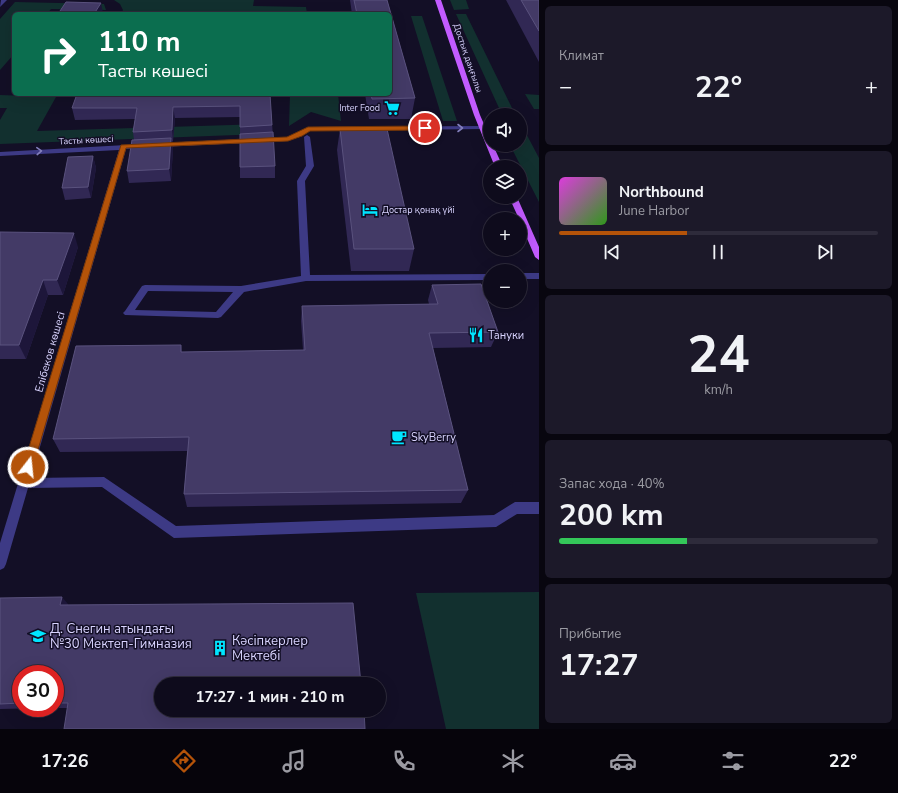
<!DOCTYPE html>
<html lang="ru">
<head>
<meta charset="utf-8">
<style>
	body { margin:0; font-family:"Nunito Sans",sans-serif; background:#1c1929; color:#f1f3f6; height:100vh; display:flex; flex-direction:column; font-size:15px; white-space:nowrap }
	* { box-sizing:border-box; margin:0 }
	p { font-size:13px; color:#9b9ba3 }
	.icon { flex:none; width:22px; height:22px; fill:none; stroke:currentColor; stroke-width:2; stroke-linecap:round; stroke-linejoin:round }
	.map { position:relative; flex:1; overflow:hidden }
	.side { display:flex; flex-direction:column; gap:6px; padding:6px; background:#08060f; width:359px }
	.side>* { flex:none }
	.banner { position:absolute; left:12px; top:12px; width:380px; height:84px; border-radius:6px; box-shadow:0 4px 16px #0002,0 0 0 1px #2e2b3b; background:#0b6e4f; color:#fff; overflow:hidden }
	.fabs { position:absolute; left:483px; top:108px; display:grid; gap:8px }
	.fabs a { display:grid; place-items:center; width:44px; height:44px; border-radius:50%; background:#0e0b1c; box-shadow:0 4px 16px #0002,0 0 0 1px #2e2b3b; font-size:20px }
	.speed { position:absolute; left:12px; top:665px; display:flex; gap:8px; font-size:20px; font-weight:700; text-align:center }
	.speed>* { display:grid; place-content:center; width:52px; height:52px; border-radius:50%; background:#0e0b1c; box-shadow:0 4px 16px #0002,0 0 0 1px #2e2b3b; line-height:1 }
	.speed .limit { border:6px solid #d22; background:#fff; color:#111 }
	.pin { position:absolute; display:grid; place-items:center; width:34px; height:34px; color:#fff; margin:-17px; border:2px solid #fff; border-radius:50%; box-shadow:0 1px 4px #0007 }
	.me { position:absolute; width:44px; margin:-22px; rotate:16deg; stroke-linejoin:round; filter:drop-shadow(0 0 3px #0008) }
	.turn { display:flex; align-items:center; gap:14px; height:84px; padding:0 20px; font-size:18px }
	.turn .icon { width:52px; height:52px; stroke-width:2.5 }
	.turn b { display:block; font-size:28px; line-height:34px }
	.big { font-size:30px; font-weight:700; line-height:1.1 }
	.side .widget { flex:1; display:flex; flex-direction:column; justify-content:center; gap:6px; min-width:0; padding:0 14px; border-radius:6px; background:#1c1929 }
	.side .dial { align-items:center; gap:0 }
	.dial b { font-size:52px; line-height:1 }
	.song { display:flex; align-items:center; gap:12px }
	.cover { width:48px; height:48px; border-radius:6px; background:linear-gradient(135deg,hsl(300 70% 55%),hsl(110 70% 35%)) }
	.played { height:4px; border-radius:2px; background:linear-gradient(90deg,#b45309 40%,#2e2b3b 40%) }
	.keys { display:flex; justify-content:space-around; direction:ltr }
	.heat { display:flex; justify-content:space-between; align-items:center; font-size:22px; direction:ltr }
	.charge { height:6px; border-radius:3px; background:linear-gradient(90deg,#34c759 40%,#2e2b3b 0) }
	.trip { position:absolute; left:154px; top:677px; width:232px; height:40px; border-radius:20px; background:#0e0b1c; box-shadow:0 4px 16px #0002,0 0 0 1px #2e2b3b; font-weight:700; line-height:40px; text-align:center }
	.tab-bar { display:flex; height:64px; justify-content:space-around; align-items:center; background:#06040b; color:#9b9ba3 }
	.tab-bar .icon { width:28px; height:28px }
	.tab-bar .current { color:#b45309 }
	.tab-bar b { font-size:18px; color:#f1f3f6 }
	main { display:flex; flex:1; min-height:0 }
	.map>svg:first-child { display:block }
</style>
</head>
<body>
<main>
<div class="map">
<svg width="539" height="729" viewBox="0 0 539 729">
	<rect width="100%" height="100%" fill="#130f26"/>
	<g fill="#12302f">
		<polygon points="114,0 254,0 253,6 306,7 307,14 121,14 123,10 120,4"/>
		<polygon points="450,0 466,0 469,9 454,10"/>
		<polygon points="15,2 104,4 106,10 51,9 47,14 14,14 14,54 0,70 0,19"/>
		<polygon points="456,14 466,14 512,108 499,108"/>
		<polygon points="411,16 422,16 457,121 443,121"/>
		<polygon points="290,94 338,94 341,121 311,112 289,126"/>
		<polygon points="525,94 539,95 539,109 534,109"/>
		<polygon points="0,95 56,97 37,131 263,124 262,134 0,144 0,120 7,108 0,108"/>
		<polygon points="520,122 539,158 539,202 510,145 520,145"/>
		<polygon points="539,592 539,729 446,729 416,593"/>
	</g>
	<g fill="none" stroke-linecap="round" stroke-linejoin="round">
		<g fill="#3d3a85" fill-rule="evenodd">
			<polygon points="1,0 7,0 0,7"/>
			<polygon points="482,126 484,127 484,129 310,131 302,136 288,141 160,147 156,145 160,143 287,137 298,134 308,127"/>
			<path d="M307,135l3,2 4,29 -9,15 5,94 180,-1v6l-184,1 -62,11 -23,25 -3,1 -93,-3 -2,-2 2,-2 17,-25 3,-1 96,1 60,-10 -4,-95 9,-15 -2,-29zM148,291l85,1 -17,20 -81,-2z"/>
			<polygon points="144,144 146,145 146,147 126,149 31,478 104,477 176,526 494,515 515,502 539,502 539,514 517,514 496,527 174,538 102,487 28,488 6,564 4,568 0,570 0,543 119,150 0,156 0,152"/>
			<rect x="520" y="273" width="19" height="6"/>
		</g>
		<g fill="#c25bff" fill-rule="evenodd">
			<polygon points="435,0 441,0 480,115 490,138 490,145 493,145 503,167 495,167 474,115"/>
			<polygon points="509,197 517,197 539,247 539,260 535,257 520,222 520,219 519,219"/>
		</g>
	</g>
	<g fill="#312854">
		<polygon points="350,0 387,0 415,98 411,119 369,119 365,94 390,94 390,14 352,14"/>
		<polygon points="506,0 539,0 539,62"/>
		<polygon points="270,94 275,166 275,178 240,178 240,117 175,118 173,141 172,142 173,149 171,181 129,183 127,171 134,140 133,132 135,119 75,120 72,108"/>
		<polygon points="340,129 414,249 409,271 351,271 337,150"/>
		<polygon points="93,156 96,168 91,198 65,200 62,188"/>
		<polygon points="0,232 78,247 63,295 48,295 26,359 0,359"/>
		<polygon points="432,285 498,332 491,347 433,348 468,490 461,503 187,507 184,494 187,451 60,452 53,439 183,352 303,350 301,321 302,306 429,304 428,300"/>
		<polygon points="0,598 68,604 68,605 365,729 67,708 55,708 55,674 21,674 21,708 44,708 0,709"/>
	</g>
	<g fill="#1d163a">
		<polygon points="101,3 103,13 102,14 94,14"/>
		<polygon points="173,107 175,118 173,141 172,130"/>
		<polygon points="171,138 173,149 171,181 169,169"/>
		<polygon points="93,156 96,168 91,198 88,187"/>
		<polygon points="74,233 78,247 63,295 57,280"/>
		<polygon points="43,280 48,295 26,359 19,345"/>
		<polygon points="181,345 184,360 181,352"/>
		<polygon points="62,597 68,604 66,613 60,605"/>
	</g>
	<g fill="#433a66" stroke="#5a527e">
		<polygon points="354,0 387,0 415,98 372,99 371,94 390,94 390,14 357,14"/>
		<polygon points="521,0 539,0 539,31"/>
		<polygon points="66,2 101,3 94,14 58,14"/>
		<polygon points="77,94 270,94 272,125 240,127 240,106 173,107 172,130 133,132 137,108 72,108"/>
		<polygon points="340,129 387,129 414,249 354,249"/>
		<polygon points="273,132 275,166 240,167 240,134"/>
		<polygon points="171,138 169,169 127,171 132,140"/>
		<polygon points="93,156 88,187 62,188 68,157"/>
		<polygon points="0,232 74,233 57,280 43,280 19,345 0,345"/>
		<polygon points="481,284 498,332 429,333 468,490 184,494 189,437 53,439 76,346 181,345 181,352 305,350 302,306 438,304 432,285"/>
		<polygon points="62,597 60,605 353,603 361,684 161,684 161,710 364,710 365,729 64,729 68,703 55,703 55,674 21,674 21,703 0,704 0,598"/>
	</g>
	<defs><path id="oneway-chevron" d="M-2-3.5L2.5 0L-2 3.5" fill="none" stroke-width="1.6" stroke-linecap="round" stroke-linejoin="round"/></defs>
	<g stroke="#837fbc">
		<use href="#oneway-chevron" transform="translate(460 128)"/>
		<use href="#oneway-chevron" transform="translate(39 151) rotate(-3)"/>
	</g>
	<polygon fill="#b45309" stroke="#753606" points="425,126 427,127 427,130 310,131 302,136 288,141 126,148 33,467 32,471 28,472 25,471 23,467 121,145 287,137 308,127"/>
	<defs>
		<symbol id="supermarket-bare" viewBox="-9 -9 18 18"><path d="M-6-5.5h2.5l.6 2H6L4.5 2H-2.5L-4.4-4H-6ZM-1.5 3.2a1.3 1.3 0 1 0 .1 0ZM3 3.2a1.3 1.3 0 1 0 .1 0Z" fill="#00e5ff" stroke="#130f26" stroke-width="2.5" paint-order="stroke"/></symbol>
		<symbol id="hotel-bare" viewBox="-9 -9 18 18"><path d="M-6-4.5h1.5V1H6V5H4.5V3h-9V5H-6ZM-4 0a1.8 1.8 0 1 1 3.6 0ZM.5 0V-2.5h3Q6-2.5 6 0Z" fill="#00e5ff" stroke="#130f26" stroke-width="2.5" paint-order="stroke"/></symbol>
		<symbol id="restaurant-bare" viewBox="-9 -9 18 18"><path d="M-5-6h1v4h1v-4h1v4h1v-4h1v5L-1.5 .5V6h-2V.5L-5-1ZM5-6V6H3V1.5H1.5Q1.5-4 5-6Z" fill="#00e5ff" stroke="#130f26" stroke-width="2.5" paint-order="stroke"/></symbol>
		<symbol id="cafe-bare" viewBox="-9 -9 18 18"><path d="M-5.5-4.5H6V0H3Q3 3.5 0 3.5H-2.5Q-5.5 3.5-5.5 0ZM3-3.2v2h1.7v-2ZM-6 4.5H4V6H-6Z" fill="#00e5ff" stroke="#130f26" stroke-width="2.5" paint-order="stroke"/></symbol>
		<symbol id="school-bare" viewBox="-9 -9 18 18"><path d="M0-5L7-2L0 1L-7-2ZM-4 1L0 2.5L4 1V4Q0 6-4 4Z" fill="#00e5ff" stroke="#130f26" stroke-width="2.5" paint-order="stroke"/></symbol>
		<symbol id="building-bare" viewBox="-9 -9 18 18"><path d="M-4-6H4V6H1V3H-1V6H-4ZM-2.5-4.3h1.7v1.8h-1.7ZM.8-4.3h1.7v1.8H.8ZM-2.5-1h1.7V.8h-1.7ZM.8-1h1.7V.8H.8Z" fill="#00e5ff" stroke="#130f26" stroke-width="2.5" paint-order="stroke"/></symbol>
	</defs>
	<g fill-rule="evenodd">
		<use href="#supermarket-bare" x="381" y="97" width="22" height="22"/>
		<use href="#hotel-bare" x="359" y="199" width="22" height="22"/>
		<use href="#restaurant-bare" x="465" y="324" width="22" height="22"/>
		<use href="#cafe-bare" x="388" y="426" width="22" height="22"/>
		<use href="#school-bare" x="27" y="625" width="22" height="22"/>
		<use href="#building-bare" x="209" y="637" width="22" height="22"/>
	</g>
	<g text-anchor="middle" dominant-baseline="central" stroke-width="3" stroke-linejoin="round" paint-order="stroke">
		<g font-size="9" fill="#d9d4ff" stroke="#130f26">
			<text transform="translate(468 58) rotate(71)">Достық даңғылы</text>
			<text transform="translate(86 140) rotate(-3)">Тасты көшесі</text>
		</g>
		<g font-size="9" fill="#d9d4ff" stroke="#130f26" text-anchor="end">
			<text x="380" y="108">Inter Food</text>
			<text x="382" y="210" text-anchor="start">Достар қонақ үйі</text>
		</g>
		<g font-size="11" fill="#d9d4ff" stroke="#130f26" text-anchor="start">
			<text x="488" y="335">Тануки</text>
			<text x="411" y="437">SkyBerry</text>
		</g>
		<g font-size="11" fill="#d9d4ff" stroke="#130f26">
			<text transform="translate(50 352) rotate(-74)">Елібеков көшесі</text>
		</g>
		<g font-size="13" fill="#d9d4ff" stroke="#130f26" text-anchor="start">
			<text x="50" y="629">Д. Снегин атындағы<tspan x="50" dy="15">№30 Мектеп-Гимназия</tspan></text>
			<text x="232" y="641">Кәсіпкерлер<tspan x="232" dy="15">Мектебі</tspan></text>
		</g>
	</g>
</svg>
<div class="fabs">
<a><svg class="icon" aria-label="sound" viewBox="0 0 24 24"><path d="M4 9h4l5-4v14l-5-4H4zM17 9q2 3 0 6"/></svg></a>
<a><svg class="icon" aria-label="layers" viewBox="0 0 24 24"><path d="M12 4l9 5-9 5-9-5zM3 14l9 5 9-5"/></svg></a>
<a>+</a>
<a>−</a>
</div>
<div class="speed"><div class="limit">30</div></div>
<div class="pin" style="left:425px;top:128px;background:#d93025"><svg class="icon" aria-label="arrive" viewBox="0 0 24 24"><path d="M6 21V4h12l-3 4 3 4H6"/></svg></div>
<svg class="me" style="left:28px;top:467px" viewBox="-20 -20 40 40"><circle r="17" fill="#b45309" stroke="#fff" stroke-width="3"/><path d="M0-11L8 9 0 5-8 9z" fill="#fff"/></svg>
<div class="trip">17:27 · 1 мин · 210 m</div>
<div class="banner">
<div class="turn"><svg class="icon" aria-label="right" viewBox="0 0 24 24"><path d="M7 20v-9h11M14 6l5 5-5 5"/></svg><div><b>110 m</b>Тасты көшесі</div></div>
</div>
</div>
<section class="side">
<div class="widget"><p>Климат</p>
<div class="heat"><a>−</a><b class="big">22°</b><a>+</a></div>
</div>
<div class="widget">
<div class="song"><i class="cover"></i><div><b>Northbound</b><p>June Harbor</p></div></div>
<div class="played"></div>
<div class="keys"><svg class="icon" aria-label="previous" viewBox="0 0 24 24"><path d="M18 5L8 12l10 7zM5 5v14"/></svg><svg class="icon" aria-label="pause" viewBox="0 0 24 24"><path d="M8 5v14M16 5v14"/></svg><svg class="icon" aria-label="next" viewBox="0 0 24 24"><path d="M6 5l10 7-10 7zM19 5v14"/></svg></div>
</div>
<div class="widget dial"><b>24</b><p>km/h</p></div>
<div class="widget"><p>Запас хода · 40%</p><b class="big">200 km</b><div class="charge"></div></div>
<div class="widget"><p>Прибытие</p><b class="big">17:27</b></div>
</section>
</main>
<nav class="tab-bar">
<b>17:26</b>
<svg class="icon current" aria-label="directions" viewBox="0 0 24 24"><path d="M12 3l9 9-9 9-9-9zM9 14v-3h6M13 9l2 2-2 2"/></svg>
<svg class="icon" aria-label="music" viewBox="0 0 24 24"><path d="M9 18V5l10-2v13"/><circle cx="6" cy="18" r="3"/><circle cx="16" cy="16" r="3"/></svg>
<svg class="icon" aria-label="phone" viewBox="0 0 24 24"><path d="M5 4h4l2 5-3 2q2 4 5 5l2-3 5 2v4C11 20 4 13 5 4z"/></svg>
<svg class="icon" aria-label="climate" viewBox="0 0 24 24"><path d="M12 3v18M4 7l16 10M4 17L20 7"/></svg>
<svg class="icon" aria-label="car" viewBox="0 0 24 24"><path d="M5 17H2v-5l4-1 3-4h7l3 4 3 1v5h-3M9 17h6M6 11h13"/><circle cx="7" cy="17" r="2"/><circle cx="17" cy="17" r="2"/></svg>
<svg class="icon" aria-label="filters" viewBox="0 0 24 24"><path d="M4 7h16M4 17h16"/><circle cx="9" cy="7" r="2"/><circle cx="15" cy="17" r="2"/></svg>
<b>22°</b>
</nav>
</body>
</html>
